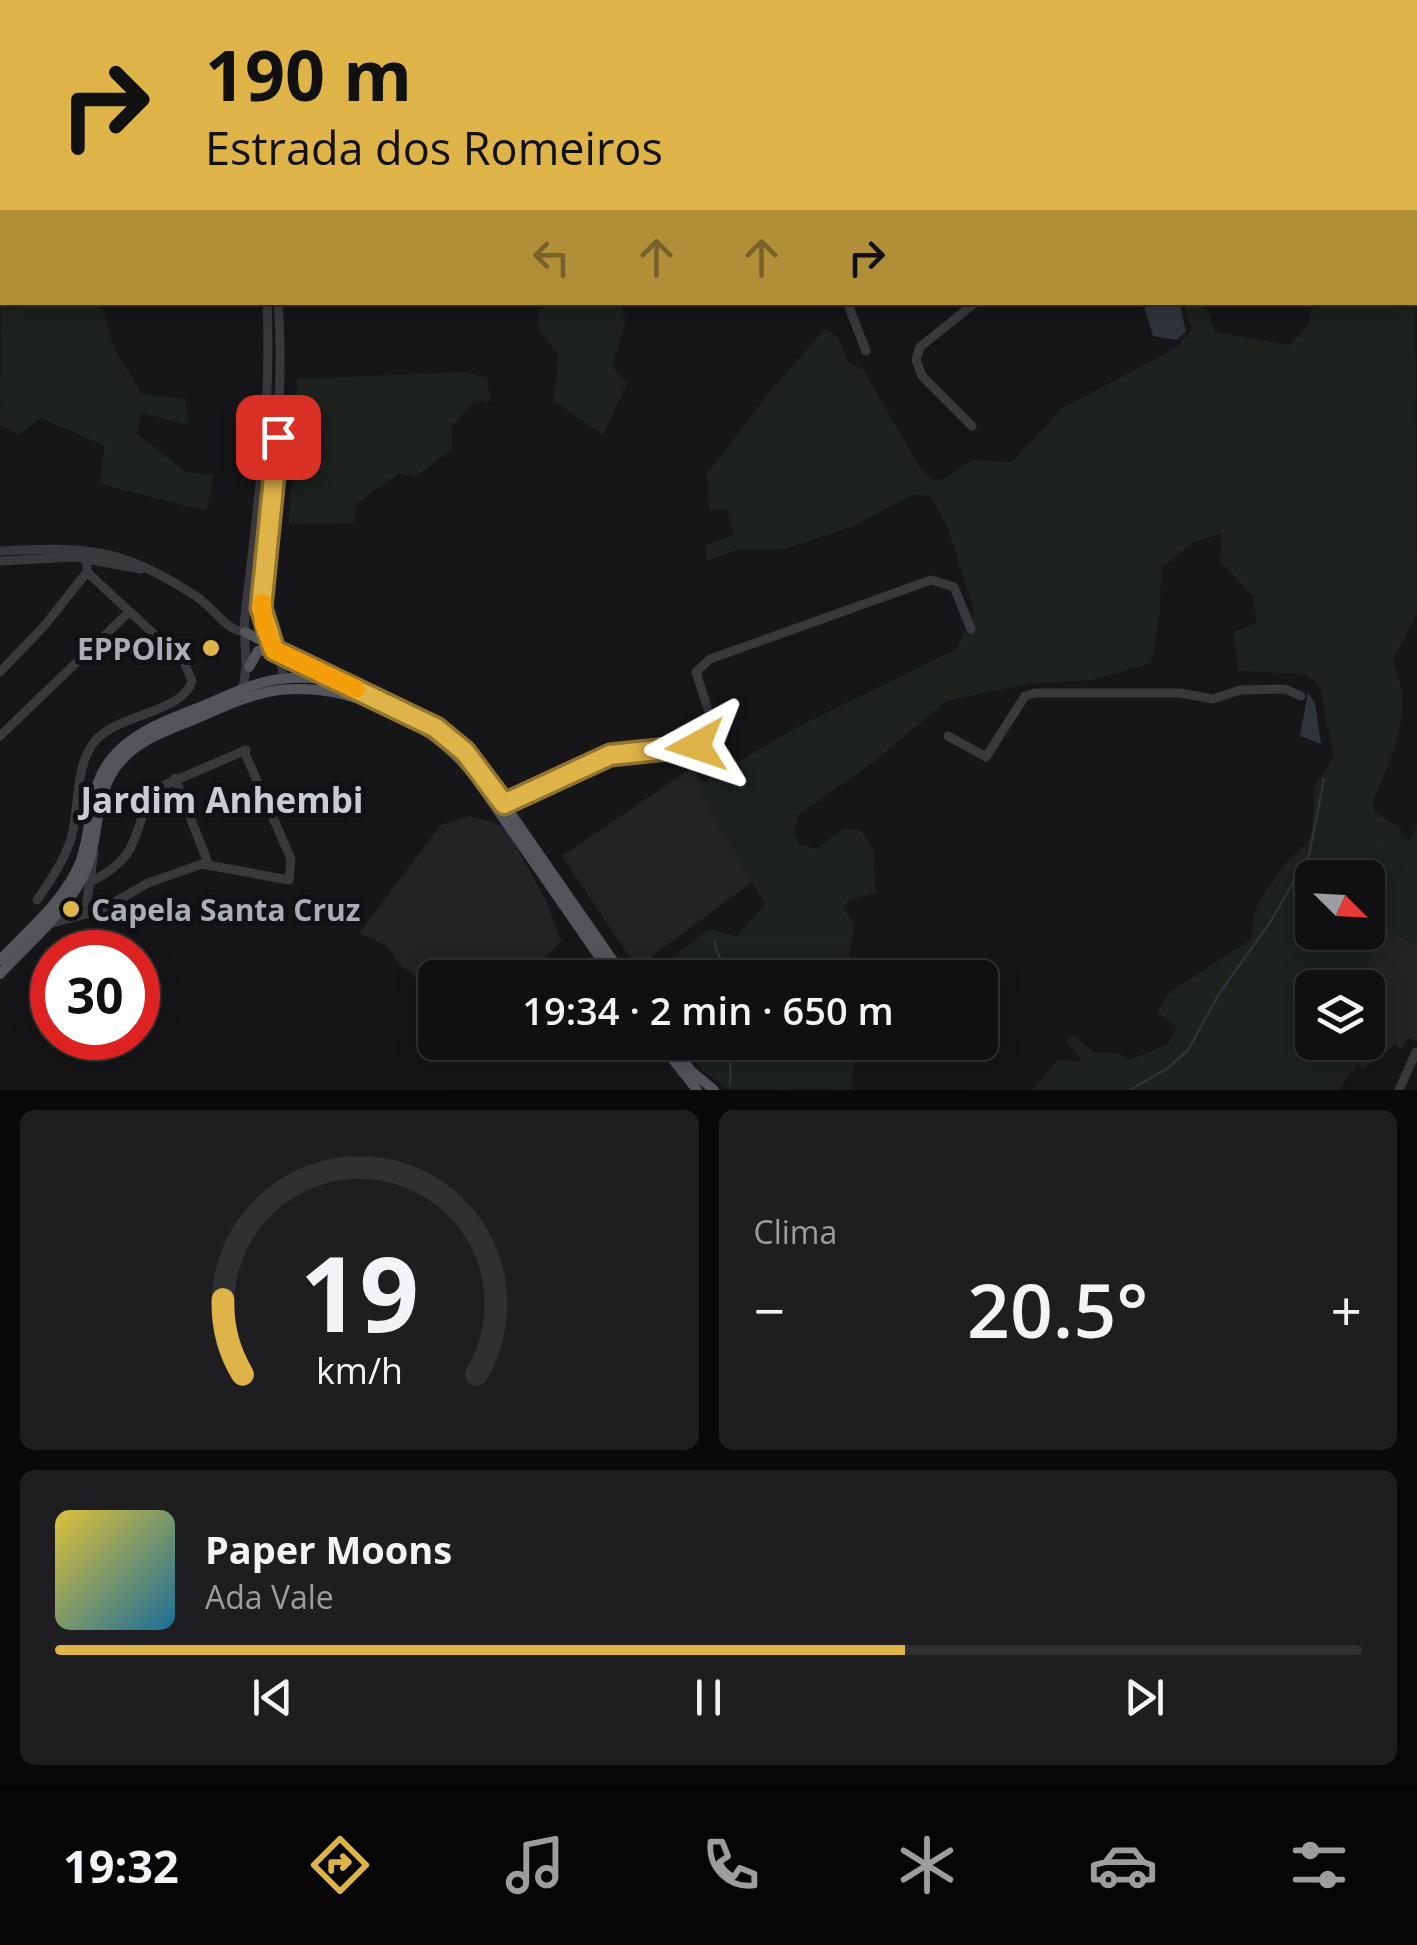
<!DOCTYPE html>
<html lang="pt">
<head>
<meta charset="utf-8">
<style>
	body { margin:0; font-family:"Open Sans",sans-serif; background:#1e1e20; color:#f1f3f6; height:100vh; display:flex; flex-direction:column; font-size:38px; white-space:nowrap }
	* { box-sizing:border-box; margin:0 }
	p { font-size:32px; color:#9c9d9f }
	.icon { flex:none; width:55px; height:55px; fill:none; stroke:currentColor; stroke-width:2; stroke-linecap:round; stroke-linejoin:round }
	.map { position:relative; height:1090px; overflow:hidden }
	.side { display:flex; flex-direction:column; gap:20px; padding:20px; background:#09090a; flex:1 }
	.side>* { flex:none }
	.guide { position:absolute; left:0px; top:0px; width:1418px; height:305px; box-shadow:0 5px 25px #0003,0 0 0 2px #303032; background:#deb348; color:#111; overflow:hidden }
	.needle { width:65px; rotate:114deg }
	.buttons { position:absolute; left:1295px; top:860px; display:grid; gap:20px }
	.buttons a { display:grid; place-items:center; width:90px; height:90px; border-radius:15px; background:#101012; box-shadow:0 5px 25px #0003,0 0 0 2px #303032; font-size:50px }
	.speed { position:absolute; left:30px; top:930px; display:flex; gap:20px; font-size:50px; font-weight:700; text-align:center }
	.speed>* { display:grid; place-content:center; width:130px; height:130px; border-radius:50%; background:#101012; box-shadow:0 5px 25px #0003,0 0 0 2px #303032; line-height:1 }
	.speed .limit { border:15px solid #d22; background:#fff; color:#111 }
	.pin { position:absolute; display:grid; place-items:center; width:85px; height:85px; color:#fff; margin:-42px; border-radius:20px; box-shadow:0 5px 15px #0006 }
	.me { position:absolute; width:110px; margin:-55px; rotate:265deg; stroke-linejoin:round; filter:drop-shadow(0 0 8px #0008) }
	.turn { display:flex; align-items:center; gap:35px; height:210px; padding:0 40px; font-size:45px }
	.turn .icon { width:130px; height:130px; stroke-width:2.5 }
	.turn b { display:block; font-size:70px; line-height:85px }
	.lanes { display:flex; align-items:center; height:95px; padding:0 40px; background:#0003; justify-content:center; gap:50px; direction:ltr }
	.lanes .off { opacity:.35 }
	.big { font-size:75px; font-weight:600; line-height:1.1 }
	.side .card { flex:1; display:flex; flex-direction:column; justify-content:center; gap:15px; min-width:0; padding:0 35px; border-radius:15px; background:#1e1e20 }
	.side .dial { align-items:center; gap:0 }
	.dial svg { height:260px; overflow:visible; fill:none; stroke:#303032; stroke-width:7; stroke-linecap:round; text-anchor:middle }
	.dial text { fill:#f1f3f6; stroke:none }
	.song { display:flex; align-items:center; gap:30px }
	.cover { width:120px; height:120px; border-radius:15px; background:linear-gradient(135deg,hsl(50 70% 55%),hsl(200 70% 35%)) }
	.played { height:10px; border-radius:5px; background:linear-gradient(90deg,#deb348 65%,#303032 65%) }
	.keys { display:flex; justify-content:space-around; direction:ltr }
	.heat { display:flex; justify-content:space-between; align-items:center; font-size:55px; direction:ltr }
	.side .tiles { flex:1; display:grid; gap:20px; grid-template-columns:1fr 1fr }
	.card:last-child { grid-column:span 2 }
	.trip { position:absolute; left:418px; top:960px; width:580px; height:100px; border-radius:15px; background:#101012; box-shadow:0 5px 25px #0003,0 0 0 2px #303032; font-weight:600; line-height:100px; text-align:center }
	.tabs { display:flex; height:160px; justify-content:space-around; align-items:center; background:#060607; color:#9c9d9f }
	.tabs .icon { width:70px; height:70px }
	.tabs .selected { color:#deb348 }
	.tabs b { font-size:45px; color:#f1f3f6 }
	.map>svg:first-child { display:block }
</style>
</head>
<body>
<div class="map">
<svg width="1417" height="1090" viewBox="0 0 1417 1090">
	<rect width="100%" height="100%" fill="#161618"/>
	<g fill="#232225">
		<polygon points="693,767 760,876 637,968 562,856"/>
		<polygon points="470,816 498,824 509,833 547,903 561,941 527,977 435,978 435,988 403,968 385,945 359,933 441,825"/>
		<polygon points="1381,927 1417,944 1417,1041 1409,1038 1401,1050 1395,1045 1363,1069 1347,1051 1339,1051 1342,1043 1368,1042 1368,988 1360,987"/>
	</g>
	<g fill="#1d221e" fill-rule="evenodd">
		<polygon points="0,0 377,0 2,2 2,83"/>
		<polygon points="2,234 2,302 101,303 115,350 142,394 186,399 188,425 142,413 136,433 186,472 214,475 206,511 100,484 105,446 41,418 19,435 0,425"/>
		<path d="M1415,276l2,337 -25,48c24,47 0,97 -20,142l3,9 26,17v7l8,5 8,-15v118l-36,-17 -21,60 -48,1v54l30,1 -2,8h7l11,12 -19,27h-306l24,-30 26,1 -17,-19 7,-7 23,18h22l11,7 38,-15 10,-18 -20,-15 13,-20 80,-52 7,-35 26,-39 28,-28 4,-53 19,-29 -15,-72 -15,-10 -65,-3 -6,-39 24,-9 -4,-27 -33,-35 2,-28 -29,10 -32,25 -1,46 -9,49 -59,17 -64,4 -82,17 -72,61 -76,53 -4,18 5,11 17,5 27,-20 18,1 12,19 3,44 -25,6 -8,8 11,17 -8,53 -200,1 63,-49 27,7 29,-32 -64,-107 2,-15 98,-57 156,-76 17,-37 -26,-84 -18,-32 -17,-1 -62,32 -66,22 -48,1 -31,11 -1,-15 29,-12 -8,-25 -17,1 -2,-36 64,-84 55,-62 12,10 10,24 15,7 57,99 12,12h9l32,-20 39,2 49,-53 116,-62 15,-18 -9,-26h22l10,29 75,13 19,-21 4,-21 102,-1zM1312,878h56v54h-56z"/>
		<polygon points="540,303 620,303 626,322 612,367 627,383 603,435 553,400 559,356 538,328"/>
		<polygon points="465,372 487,378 490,402 475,400 452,426 452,449 415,477 399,473 356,504 354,523 289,524 297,379"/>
		<polygon points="679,1043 856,1043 851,1089 729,1090 704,1072"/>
	</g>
	<g fill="#2e343a">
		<polygon points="1143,303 1180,303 1186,332 1176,340 1153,336"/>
		<polygon points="1308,692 1315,703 1321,744 1300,736"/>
	</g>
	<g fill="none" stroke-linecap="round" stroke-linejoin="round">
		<g stroke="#2e343a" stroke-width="2.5">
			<polyline points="714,941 726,978"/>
			<polyline points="730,1085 731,1042"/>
			<polyline points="1130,1090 1168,1068 1188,1050 1219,994 1271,921 1309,855 1324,779"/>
		</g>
		<g stroke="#38383d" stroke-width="9">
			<polyline points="800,0 801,2"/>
			<polyline points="916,0 918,2"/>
			<polyline points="405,2 405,0"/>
			<polyline points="418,2 418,0"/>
			<polyline points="577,2 578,0"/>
			<polyline points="0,98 2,97"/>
			<polyline points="1415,268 1417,268"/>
			<path d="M278,302c8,103 -9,202 -16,303 -2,28 23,48 21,74"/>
			<polyline points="847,302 866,351"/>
			<polyline points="972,426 922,376 916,360 920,347 976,302"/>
			<path d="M0,551c88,-5 122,-3 197,46 16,10 29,34 48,35"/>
			<polyline points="0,561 76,557 141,569"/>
			<polyline points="0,672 45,625 87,572"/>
			<path d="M241,691c10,-27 1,-48 4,-75 12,-105 27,-207 22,-314"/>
			<polyline points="0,736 128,613"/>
			<polyline points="948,736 986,757 1025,696 1035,693 1180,693 1213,699 1240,690 1285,689 1301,696"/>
			<polyline points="175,778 208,863"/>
			<polyline points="504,803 609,755 701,743 712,722 696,672 710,659 931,580 954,587 971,629"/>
			<path d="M92,881c58,-29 35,-56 68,-94l86,-37"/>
			<path d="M37,900c13,-19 27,-39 34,-61 9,-31 3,-72 24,-98 22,-27 88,-28 97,-60l-8,-19 -97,-90v-14"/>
			<polyline points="85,914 94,852"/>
			<polyline points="46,925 101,910 148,883 202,864 289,880 291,859 244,751"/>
			<polyline points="1399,1090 1416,1052"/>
		</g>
		<g stroke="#54555b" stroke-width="10">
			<polyline points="1415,0 1417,10"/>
			<polyline points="245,632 336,679"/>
			<polyline points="249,667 258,651 274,650"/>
			<path d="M0,960c28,-30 66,-60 81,-100 12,-34 6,-71 30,-101 20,-26 54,-38 84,-50 28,-11 57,-27 86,-30 72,-9 158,38 201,93l143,206"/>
			<path d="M0,974c28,-30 65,-61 84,-99 17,-36 8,-82 37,-114 18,-21 47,-31 72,-41 28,-12 56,-26 86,-30 71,-8 152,32 195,86l140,202"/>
			<polyline points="659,1042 697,1090"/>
			<polyline points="670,1042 690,1070 714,1090"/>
		</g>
	</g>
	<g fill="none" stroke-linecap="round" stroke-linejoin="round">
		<defs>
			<polyline id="route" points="278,437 261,608 274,650 436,728 465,752 504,804 610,755 696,746"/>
		</defs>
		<use href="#route" stroke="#90742f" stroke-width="25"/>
		<use href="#route" stroke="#deb348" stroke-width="18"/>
		<polyline stroke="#f59e0b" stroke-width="18" points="262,603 264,624 274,650 356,689"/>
	</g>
	<g fill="#deb348" stroke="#111113" stroke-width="4">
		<circle cx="211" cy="648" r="10"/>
		<circle cx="71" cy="909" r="10"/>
	</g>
	<g text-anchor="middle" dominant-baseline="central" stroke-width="10" stroke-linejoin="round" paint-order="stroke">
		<g font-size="30" font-weight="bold" fill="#aaadb6" stroke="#111113" text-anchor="end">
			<text x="191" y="648">EPPOlix</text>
			<text x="91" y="909" text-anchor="start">Capela Santa Cruz</text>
		</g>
		<g font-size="35" font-weight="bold" fill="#caccd3" stroke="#111113">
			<text x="222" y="799">Jardim Anhembi</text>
		</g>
	</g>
</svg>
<div class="buttons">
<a><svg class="needle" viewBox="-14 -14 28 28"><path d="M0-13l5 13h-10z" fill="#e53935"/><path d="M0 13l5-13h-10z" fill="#9c9d9f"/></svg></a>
<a><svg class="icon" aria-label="layers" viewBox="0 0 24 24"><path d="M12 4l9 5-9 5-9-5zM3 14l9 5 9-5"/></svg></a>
</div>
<div class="speed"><div class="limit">30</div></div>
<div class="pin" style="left:278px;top:437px;background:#d93025"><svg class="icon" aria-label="arrive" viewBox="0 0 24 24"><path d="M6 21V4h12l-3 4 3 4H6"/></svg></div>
<svg class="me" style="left:696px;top:746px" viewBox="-20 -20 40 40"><path d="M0-17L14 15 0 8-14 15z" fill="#deb348" stroke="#fff" stroke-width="4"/></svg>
<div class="trip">19:34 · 2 min · 650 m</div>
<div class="guide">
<div class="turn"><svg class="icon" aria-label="right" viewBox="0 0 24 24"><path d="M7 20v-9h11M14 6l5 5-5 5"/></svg><div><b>190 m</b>Estrada dos Romeiros</div></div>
<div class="lanes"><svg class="icon off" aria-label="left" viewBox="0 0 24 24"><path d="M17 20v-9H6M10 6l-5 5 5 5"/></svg><svg class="icon off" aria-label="ahead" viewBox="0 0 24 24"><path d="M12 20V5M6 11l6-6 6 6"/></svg><svg class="icon off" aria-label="ahead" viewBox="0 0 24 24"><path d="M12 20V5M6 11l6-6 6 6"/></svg><svg class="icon" aria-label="right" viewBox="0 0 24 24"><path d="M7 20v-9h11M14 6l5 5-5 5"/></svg></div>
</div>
</div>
<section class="side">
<div class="tiles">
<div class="card dial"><svg viewBox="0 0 100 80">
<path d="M14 69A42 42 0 1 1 86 69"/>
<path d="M14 69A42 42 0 0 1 8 46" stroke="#deb348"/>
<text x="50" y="56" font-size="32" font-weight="700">19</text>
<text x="50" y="72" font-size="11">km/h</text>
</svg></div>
<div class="card"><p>Clima</p>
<div class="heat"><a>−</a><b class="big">20.5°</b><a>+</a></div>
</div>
<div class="card">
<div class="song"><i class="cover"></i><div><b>Paper Moons</b><p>Ada Vale</p></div></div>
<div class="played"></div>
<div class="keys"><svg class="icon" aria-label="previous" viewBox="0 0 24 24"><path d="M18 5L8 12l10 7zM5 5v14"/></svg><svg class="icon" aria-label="pause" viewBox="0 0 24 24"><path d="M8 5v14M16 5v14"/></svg><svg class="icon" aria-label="next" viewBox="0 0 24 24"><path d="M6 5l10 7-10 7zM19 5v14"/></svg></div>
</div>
</div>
</section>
<nav class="tabs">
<b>19:32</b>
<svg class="icon selected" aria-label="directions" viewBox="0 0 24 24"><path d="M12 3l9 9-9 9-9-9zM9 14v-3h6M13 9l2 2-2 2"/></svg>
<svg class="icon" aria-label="music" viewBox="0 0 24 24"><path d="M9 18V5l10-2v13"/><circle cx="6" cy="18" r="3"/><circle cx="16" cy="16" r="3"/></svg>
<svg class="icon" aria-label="phone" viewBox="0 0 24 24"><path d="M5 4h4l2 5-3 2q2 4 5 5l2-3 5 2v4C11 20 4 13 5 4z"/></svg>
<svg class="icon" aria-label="climate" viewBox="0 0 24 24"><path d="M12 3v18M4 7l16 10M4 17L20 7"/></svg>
<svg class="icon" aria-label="car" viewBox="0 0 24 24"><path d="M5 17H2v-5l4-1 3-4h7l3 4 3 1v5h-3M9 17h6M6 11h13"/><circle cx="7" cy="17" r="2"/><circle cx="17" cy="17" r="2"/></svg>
<svg class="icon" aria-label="filters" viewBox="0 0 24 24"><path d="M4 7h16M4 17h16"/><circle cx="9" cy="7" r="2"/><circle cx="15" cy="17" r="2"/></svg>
</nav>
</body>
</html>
